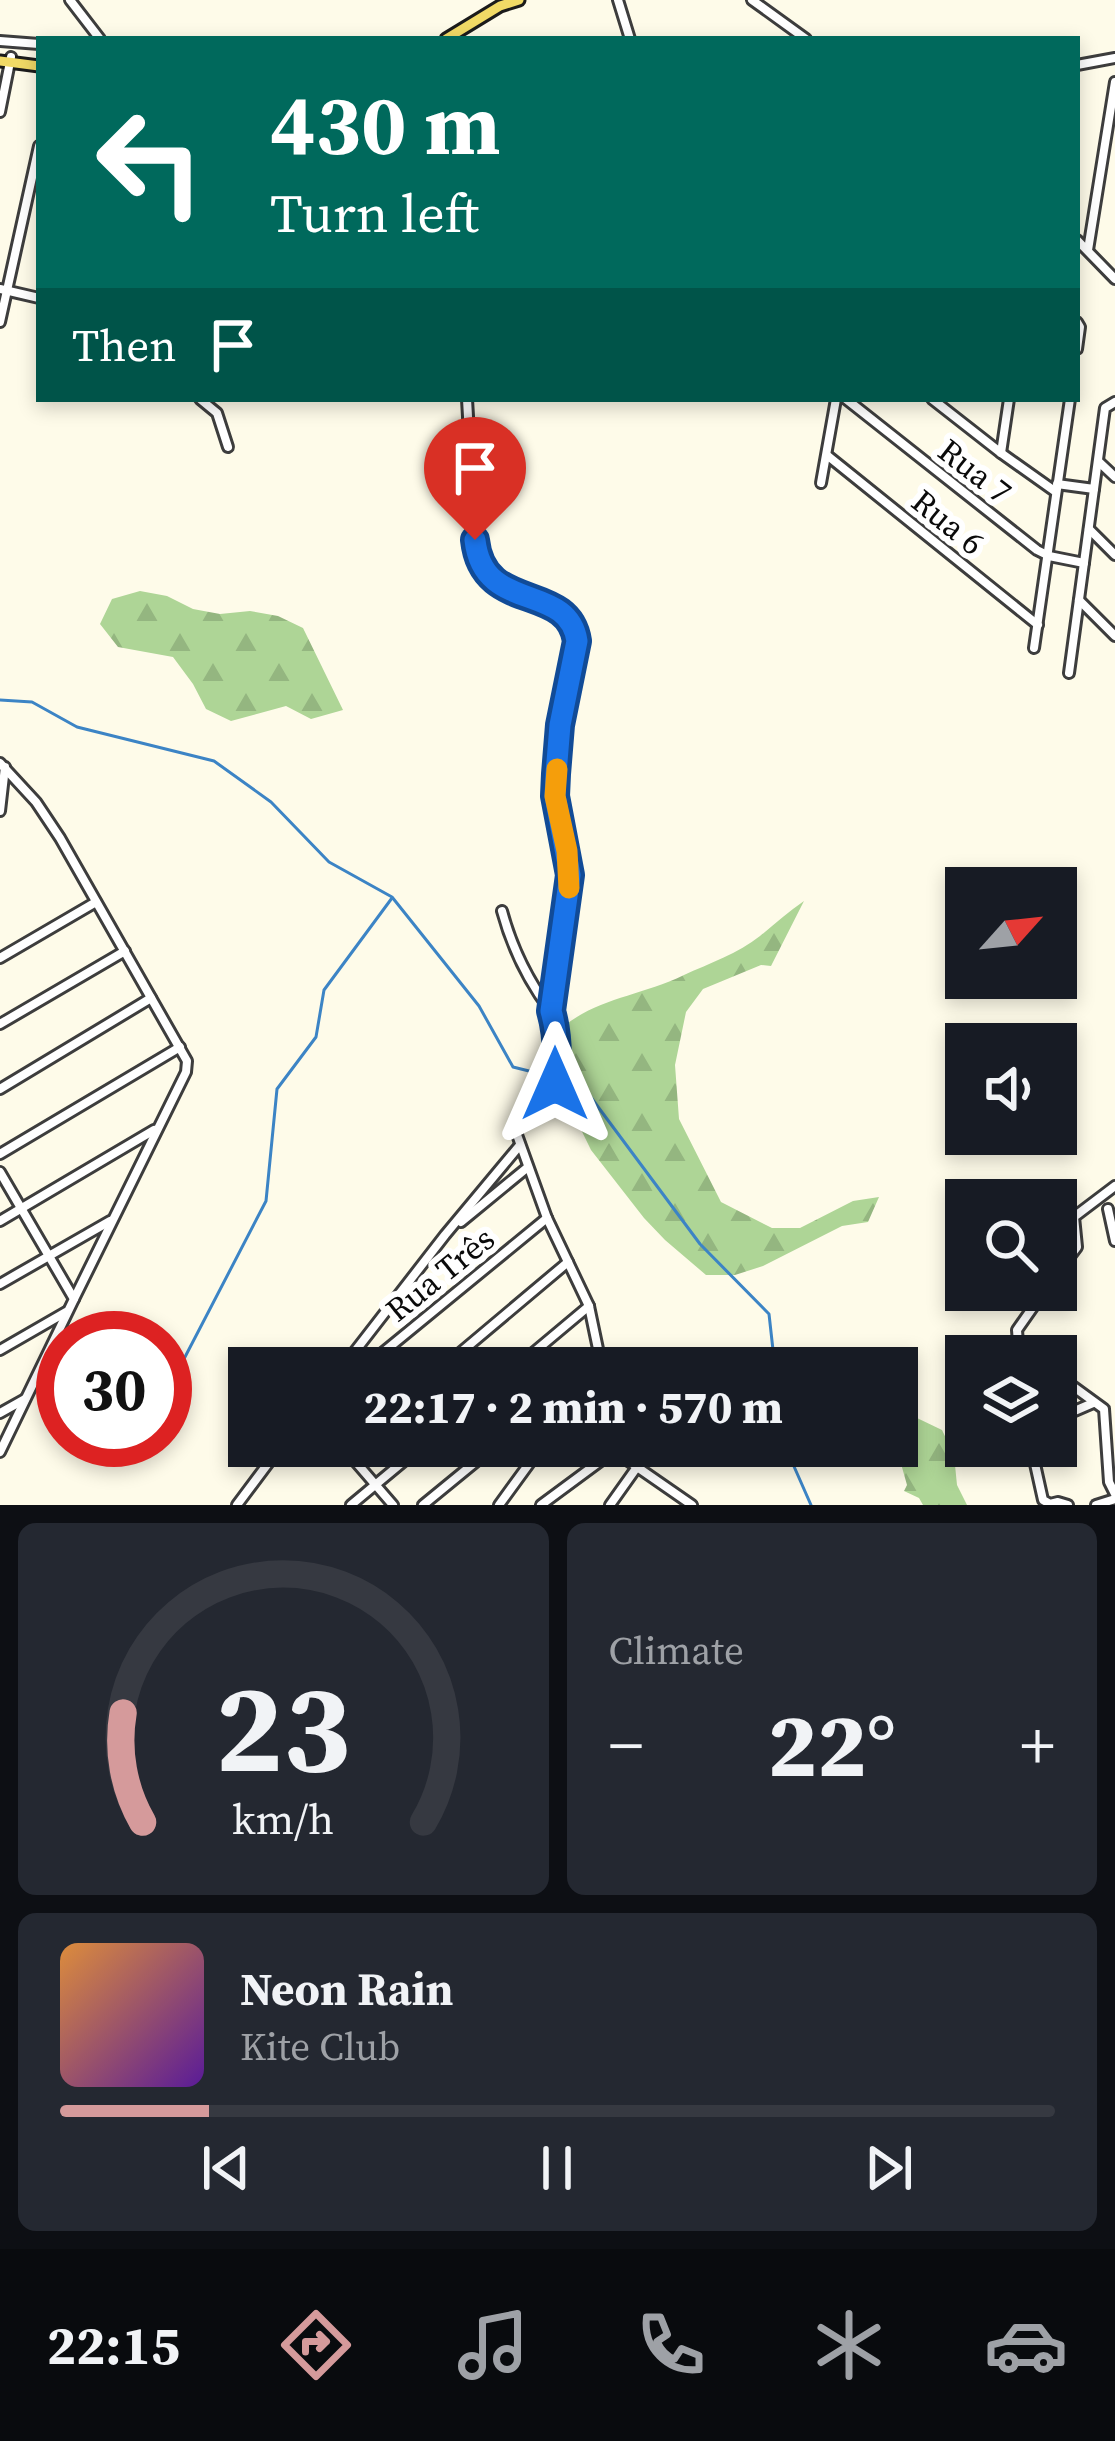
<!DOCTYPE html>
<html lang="en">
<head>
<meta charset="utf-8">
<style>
	body { margin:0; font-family:"Source Serif 4",serif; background:#242831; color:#f1f3f6; height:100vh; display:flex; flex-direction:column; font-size:45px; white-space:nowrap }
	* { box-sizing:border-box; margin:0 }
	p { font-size:39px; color:#9ea1a6 }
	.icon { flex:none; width:66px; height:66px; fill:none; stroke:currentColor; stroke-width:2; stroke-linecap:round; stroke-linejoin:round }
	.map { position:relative; height:1505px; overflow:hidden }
	.panel { display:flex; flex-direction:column; gap:18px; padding:18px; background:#0d0f14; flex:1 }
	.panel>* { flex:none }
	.banner { position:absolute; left:36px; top:36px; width:1044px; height:366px; border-radius:0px; box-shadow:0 6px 18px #0003; background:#00695c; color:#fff; overflow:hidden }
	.needle { width:78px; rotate:63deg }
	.buttons { position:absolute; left:945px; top:867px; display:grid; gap:24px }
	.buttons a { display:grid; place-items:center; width:132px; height:132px; border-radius:0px; background:#171b24; box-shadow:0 6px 18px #0003; font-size:60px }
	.speed { position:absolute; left:36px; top:1311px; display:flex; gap:24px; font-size:60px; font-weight:700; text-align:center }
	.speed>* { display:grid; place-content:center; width:156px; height:156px; border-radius:50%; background:#171b24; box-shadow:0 6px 18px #0003; line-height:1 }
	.speed .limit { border:18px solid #d22; background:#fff; color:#111 }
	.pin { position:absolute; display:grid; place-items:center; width:102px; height:102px; color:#fff; margin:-123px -51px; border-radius:50% 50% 50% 0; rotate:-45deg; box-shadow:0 0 12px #0007 }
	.pin .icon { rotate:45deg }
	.me { position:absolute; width:132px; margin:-66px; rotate:0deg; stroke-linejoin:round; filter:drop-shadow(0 0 9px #0008) }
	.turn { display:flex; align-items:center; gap:42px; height:252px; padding:0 36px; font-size:54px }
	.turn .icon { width:156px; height:156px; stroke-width:2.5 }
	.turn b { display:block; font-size:84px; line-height:102px }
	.then { display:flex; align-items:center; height:114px; padding:0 36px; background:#0003; gap:24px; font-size:45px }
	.big { font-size:90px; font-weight:800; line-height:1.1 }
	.panel .tile { flex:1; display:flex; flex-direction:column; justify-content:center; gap:18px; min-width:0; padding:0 42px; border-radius:18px; background:#242831 }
	.panel .dial { align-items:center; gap:0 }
	.dial svg { height:312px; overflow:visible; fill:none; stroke:#363941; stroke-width:7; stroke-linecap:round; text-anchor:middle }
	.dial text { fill:#f1f3f6; stroke:none }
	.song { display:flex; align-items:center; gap:36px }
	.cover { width:144px; height:144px; border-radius:18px; background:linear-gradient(135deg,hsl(30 70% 55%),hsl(270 70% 35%)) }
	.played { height:12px; border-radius:6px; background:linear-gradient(90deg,#d59a9b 15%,#363941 15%) }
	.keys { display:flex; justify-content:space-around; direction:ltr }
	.heat { display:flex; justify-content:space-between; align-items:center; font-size:66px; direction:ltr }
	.panel .tiles { flex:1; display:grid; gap:18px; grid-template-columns:1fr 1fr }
	.tile:last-child { grid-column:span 2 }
	.trip { position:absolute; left:228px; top:1347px; width:690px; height:120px; border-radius:0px; background:#171b24; box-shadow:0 6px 18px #0003; font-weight:800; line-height:120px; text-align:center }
	.tab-bar { display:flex; height:192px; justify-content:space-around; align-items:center; background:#090b0e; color:#9ea1a6 }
	.tab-bar .icon { width:84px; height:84px }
	.tab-bar .on { color:#d59a9b }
	.tab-bar b { font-size:54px; color:#f1f3f6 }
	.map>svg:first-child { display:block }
</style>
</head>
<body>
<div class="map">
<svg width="1115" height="1505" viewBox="0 0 1115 1505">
	<defs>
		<pattern id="forest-firs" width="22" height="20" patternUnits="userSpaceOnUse" patternTransform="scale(3)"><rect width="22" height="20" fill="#aed596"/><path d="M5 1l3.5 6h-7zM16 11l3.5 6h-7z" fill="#94b680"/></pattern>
	</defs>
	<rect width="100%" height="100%" fill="#fefbe9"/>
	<g fill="url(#forest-firs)">
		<polygon points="140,591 167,596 193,609 220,614 250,611 278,616 303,628 343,710 311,719 286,706 231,721 206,709 193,684 173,657 118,647 100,624 112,599"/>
		<path d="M804,901l-33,65 -10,-1 -58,24 -17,23 -11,53 4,54 42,83 51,26h28l53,-27 26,-4 -11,25 -26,4 -79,40 -28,9h-29l-41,-35 -21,-22 -53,-68 -26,-53 -10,-28 -6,-30c42,-42 85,-40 135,-64 24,-11 55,-22 76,-39 15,-12 28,-24 44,-35z"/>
		<polygon points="917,1418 942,1430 954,1455 957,1485 967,1505 923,1505 919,1498 904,1491 907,1485 896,1446 897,1428"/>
	</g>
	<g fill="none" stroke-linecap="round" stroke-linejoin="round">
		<g stroke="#3c84c5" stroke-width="3">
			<polyline points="0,700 32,702 77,727 214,761 271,802 329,862 392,897 479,1006 513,1067 581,1084 700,1244 769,1314 775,1368"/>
			<polyline points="172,1382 266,1201 277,1089 316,1037 324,990 392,898"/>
			<polyline points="785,1446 811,1505"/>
		</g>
		<defs>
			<g id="minor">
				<polyline points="70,0 100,39"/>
				<polyline points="618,0 630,39"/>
				<polyline points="752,0 806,39"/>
				<polyline points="0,41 39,44"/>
				<polyline points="1077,65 1115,58"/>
				<polyline points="0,112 11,57"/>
				<polyline points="1077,240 1115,279"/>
				<polyline points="1088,250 1115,82"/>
				<polyline points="0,289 39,298"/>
				<polyline points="0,322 39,146"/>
				<polyline points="1077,322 1080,327 1077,349"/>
				<polyline points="200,399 217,413 228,447"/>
				<path d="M467,399l8,141c8,75 93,41 102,101l-17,84 -4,49 -1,23 15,78 -19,136c7,22 15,67 -3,85 -13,13 -24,18 -32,36l31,86 42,88 13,62"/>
				<polyline points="846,399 1037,550 1049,556 1084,563"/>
				<polyline points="932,399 1001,453 1056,492"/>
				<polyline points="1001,453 1009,399"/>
				<polyline points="828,456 1038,625"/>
				<polyline points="1099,462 1115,477"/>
				<polyline points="821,483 836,399"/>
				<polyline points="1057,484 1094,489"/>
				<polyline points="1089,529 1115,555"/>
				<polyline points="1079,600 1115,636"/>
				<polyline points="1034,648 1070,399"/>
				<polyline points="1069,673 1105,408 1115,402"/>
				<polyline points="0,763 36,802 60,838 187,1061 186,1072 74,1299"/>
				<polyline points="0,811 5,767"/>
				<path d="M502,911c10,37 25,68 48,99"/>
				<polyline points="0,958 96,902"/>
				<polyline points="0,1024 125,951"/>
				<polyline points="0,1089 151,998"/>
				<polyline points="0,1154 180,1047"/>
				<polyline points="0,1172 74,1299 0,1452"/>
				<polyline points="1108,1209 1115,1241"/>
				<polyline points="0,1221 154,1130"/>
				<polyline points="461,1222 528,1167"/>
				<polyline points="1056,1275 1077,1247 1074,1217 1115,1186"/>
				<polyline points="0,1284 110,1221"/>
				<polyline points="0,1350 66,1312"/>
				<polyline points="1031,1356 1018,1343 1017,1330 1045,1290"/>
				<polyline points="342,1368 445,1235 520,1145"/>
				<polyline points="364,1368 547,1218"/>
				<polyline points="442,1368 568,1262"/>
				<polyline points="515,1368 589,1306"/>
				<polyline points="1056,1374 1104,1409 1109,1482 1115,1494"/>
				<polyline points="0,1413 25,1399"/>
				<polyline points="1056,1419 1093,1403"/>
				<polyline points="342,1446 393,1505"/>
				<polyline points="1031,1446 1043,1500 1050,1504 1058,1502 1068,1505"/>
				<polyline points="614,1451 692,1505"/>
				<polyline points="237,1505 281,1446"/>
				<polyline points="351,1505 422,1446"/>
				<polyline points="423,1505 495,1446"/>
				<polyline points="499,1505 542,1446"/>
				<polyline points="541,1505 614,1451"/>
				<polyline points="610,1505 637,1467"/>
				<polyline points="1096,1505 1115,1499"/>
			</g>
			<g id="major">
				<polyline points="446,39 500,6 519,0"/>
				<polyline points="0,61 39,66"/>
			</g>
		</defs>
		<use href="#minor" stroke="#3d3d3d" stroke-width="14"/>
		<use href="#major" stroke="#1b1b1b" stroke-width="15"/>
		<use href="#minor" stroke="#fff" stroke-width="8"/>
		<use href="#major" stroke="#f1da66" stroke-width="9"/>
	</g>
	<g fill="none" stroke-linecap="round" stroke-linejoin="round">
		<defs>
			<path id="route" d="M475,540c8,75 93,41 102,101l-17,84 -4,49 -1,22 15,79 -19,136c7,24 7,48 4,73"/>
		</defs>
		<use href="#route" stroke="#114b97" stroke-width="30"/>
		<use href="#route" stroke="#1a73e8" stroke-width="21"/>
		<polyline stroke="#f59e0b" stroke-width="21" points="557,769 555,796 567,851 569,888"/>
	</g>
	<g text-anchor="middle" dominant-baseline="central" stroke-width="12" stroke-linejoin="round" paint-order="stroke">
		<g font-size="33" fill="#0a0a0a" stroke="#fff">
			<text transform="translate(975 471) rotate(38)">Rua 7</text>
			<text transform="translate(948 522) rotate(39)">Rua 6</text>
			<text transform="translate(440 1274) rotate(-39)">Rua Três</text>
		</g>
	</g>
</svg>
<div class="buttons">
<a><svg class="needle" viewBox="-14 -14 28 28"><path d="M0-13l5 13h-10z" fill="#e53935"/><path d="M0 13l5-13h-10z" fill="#9ea1a6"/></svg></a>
<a><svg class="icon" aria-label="sound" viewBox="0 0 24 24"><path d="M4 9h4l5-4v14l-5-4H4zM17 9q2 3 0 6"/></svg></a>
<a><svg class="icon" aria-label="search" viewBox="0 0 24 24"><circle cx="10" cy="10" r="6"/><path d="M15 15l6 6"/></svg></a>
<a><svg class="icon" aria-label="layers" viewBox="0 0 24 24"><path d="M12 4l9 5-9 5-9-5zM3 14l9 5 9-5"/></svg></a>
</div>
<div class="speed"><div class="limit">30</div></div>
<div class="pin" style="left:475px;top:540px;background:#d93025"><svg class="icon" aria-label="arrive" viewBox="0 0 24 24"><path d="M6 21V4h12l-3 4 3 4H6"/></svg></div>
<svg class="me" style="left:555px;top:1084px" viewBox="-20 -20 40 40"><path d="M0-17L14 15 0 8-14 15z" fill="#1a73e8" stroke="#fff" stroke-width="4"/></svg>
<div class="trip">22:17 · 2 min · 570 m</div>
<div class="banner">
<div class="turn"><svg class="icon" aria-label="left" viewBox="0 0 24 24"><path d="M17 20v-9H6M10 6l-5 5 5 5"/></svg><div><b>430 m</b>Turn left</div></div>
<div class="then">Then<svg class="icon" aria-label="arrive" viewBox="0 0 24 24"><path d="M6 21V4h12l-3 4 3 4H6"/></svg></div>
</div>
</div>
<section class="panel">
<div class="tiles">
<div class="tile dial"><svg viewBox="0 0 100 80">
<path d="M14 69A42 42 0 1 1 86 69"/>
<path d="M14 69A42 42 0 0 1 9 41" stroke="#d59a9b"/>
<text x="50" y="56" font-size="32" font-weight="700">23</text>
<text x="50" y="72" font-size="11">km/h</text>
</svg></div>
<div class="tile"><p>Climate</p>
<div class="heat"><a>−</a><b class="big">22°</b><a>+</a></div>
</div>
<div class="tile">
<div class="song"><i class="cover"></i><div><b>Neon Rain</b><p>Kite Club</p></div></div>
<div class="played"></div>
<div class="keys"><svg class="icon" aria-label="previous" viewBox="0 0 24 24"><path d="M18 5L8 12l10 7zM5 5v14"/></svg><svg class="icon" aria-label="pause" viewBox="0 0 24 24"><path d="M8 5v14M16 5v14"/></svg><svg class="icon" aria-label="next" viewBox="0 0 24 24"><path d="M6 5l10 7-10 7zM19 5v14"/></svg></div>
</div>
</div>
</section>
<nav class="tab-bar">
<b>22:15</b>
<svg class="icon on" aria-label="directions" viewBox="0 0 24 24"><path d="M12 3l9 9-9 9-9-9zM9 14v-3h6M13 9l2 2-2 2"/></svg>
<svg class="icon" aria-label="music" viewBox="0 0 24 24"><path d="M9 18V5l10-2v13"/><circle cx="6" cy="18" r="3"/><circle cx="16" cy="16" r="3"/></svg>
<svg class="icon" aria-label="phone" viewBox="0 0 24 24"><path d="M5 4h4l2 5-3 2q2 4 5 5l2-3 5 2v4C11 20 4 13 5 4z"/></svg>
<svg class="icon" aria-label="climate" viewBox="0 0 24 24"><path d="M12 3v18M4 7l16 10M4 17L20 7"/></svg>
<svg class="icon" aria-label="car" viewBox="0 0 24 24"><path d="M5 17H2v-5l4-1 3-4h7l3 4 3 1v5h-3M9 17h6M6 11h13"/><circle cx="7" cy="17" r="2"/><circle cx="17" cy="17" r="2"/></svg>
</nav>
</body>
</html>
